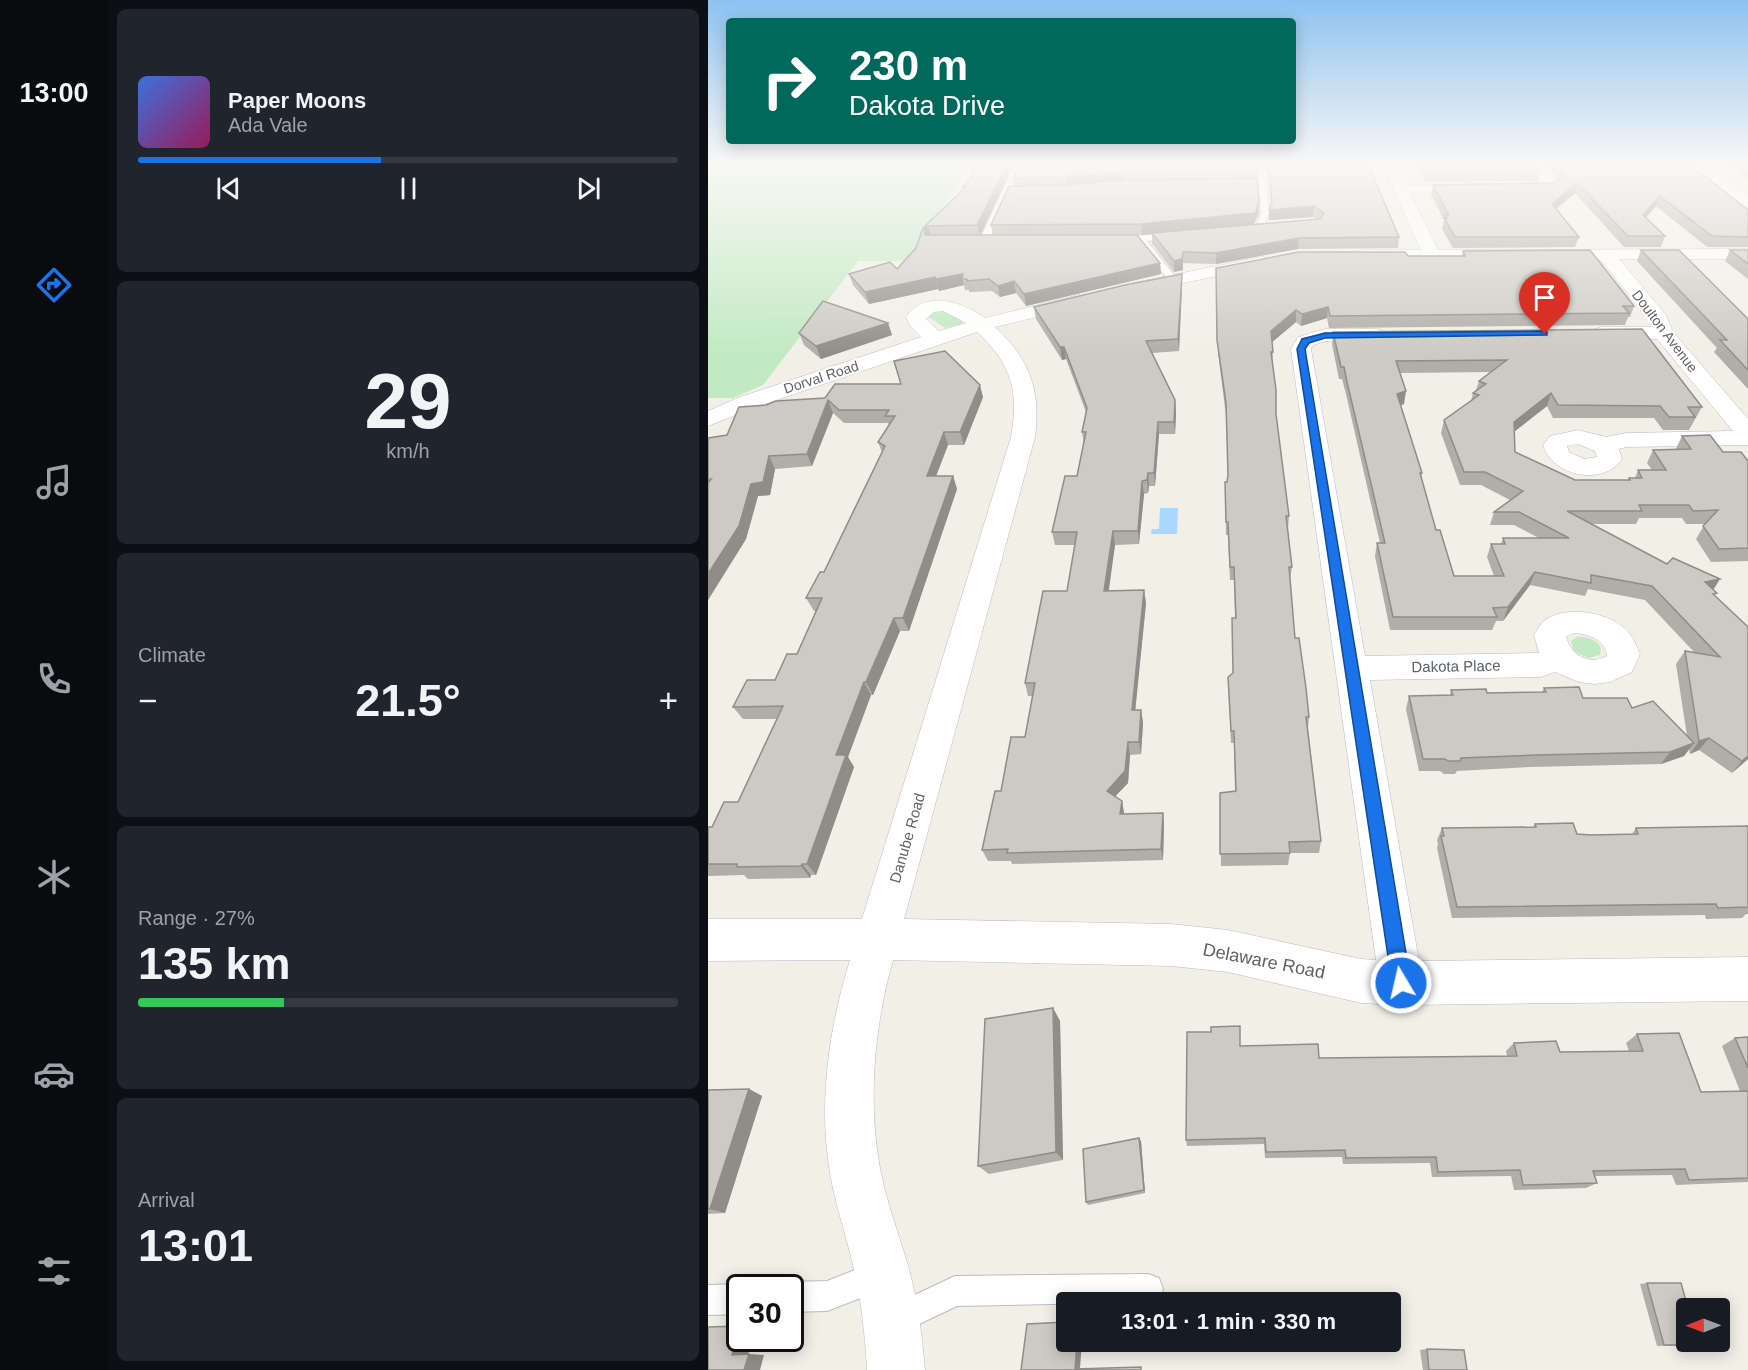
<!DOCTYPE html>
<html lang="en">
<head>
<meta charset="utf-8">
<style>
	body { margin:0; font-family:Helvetica,sans-serif; background:#20242c; color:#f1f3f6; height:100vh; display:flex; flex-direction:column; font-size:22px; white-space:nowrap }
	* { box-sizing:border-box; margin:0 }
	p { font-size:20px; color:#9ea1a6 }
	.icon { flex:none; width:33px; height:33px; fill:none; stroke:currentColor; stroke-width:2; stroke-linecap:round; stroke-linejoin:round }
	.map { position:relative; flex:1; overflow:hidden }
	.panel { display:flex; flex-direction:column; gap:9px; padding:9px; background:#0d0f14; width:600px }
	.panel>* { flex:none }
	.hud { position:absolute; left:18px; top:18px; width:570px; height:126px; border-radius:6px; box-shadow:0 3px 15px #0003; background:#00695c; color:#fff; overflow:hidden }
	.needle { width:39px; rotate:269deg }
	.buttons { position:absolute; left:968px; top:1298px; display:grid; gap:12px }
	.buttons a { display:grid; place-items:center; width:54px; height:54px; border-radius:6px; background:#171b24; box-shadow:0 3px 15px #0003; font-size:30px }
	.speed { position:absolute; left:18px; top:1274px; display:flex; gap:12px; font-size:30px; font-weight:700; text-align:center }
	.speed>* { display:grid; place-content:center; width:78px; height:78px; border-radius:50%; background:#171b24; box-shadow:0 3px 15px #0003; line-height:1 }
	.speed .limit { border:3px solid #111; border-radius:9px; background:#fff; color:#111 }
	.pin { position:absolute; display:grid; place-items:center; width:51px; height:51px; color:#fff; margin:-62px -26px; border-radius:50% 50% 50% 0; rotate:-45deg; box-shadow:0 0 6px #0007 }
	.pin .icon { rotate:45deg }
	.me { position:absolute; width:66px; margin:-33px; rotate:351deg; stroke-linejoin:round; filter:drop-shadow(0 0 4px #0008) }
	.turn { display:flex; align-items:center; gap:21px; height:126px; padding:0 24px; font-size:27px }
	.turn .icon { width:78px; height:78px; stroke-width:2.5 }
	.turn b { display:block; font-size:42px; line-height:51px }
	.big { font-size:45px; font-weight:700; line-height:1.1 }
	.panel .tile { flex:1; display:flex; flex-direction:column; justify-content:center; gap:9px; min-width:0; padding:0 21px; border-radius:9px; background:#20242c }
	.panel .dial { align-items:center; gap:0 }
	.dial b { font-size:78px; line-height:1 }
	.song { display:flex; align-items:center; gap:18px }
	.cover { width:72px; height:72px; border-radius:9px; background:linear-gradient(135deg,hsl(220 70% 55%),hsl(330 70% 35%)) }
	.played { height:6px; border-radius:3px; background:linear-gradient(90deg,#1a73e8 45%,#363941 45%) }
	.keys { display:flex; justify-content:space-around; direction:ltr }
	.heat { display:flex; justify-content:space-between; align-items:center; font-size:33px; direction:ltr }
	.charge { height:9px; border-radius:4px; background:linear-gradient(90deg,#34c759 27%,#363941 0) }
	.trip { position:absolute; left:348px; top:1292px; width:345px; height:60px; border-radius:6px; background:#171b24; box-shadow:0 3px 15px #0003; font-weight:700; line-height:60px; text-align:center }
	main { display:flex; flex:1; min-height:0 }
	.dock { display:flex; flex-direction:column; width:108px; justify-content:space-around; align-items:center; background:#090b0e; color:#9ea1a6 }
	.dock .icon { width:42px; height:42px }
	.dock .selected { color:#1a73e8 }
	.dock b { font-size:27px; color:#f1f3f6 }
	.map>svg:first-child { display:block }
</style>
</head>
<body>
<main>
<nav class="dock">
<b>13:00</b>
<svg class="icon selected" aria-label="directions" viewBox="0 0 24 24"><path d="M12 3l9 9-9 9-9-9zM9 14v-3h6M13 9l2 2-2 2"/></svg>
<svg class="icon" aria-label="music" viewBox="0 0 24 24"><path d="M9 18V5l10-2v13"/><circle cx="6" cy="18" r="3"/><circle cx="16" cy="16" r="3"/></svg>
<svg class="icon" aria-label="phone" viewBox="0 0 24 24"><path d="M5 4h4l2 5-3 2q2 4 5 5l2-3 5 2v4C11 20 4 13 5 4z"/></svg>
<svg class="icon" aria-label="climate" viewBox="0 0 24 24"><path d="M12 3v18M4 7l16 10M4 17L20 7"/></svg>
<svg class="icon" aria-label="car" viewBox="0 0 24 24"><path d="M5 17H2v-5l4-1 3-4h7l3 4 3 1v5h-3M9 17h6M6 11h13"/><circle cx="7" cy="17" r="2"/><circle cx="17" cy="17" r="2"/></svg>
<svg class="icon" aria-label="filters" viewBox="0 0 24 24"><path d="M4 7h16M4 17h16"/><circle cx="9" cy="7" r="2"/><circle cx="15" cy="17" r="2"/></svg>
</nav>
<section class="panel">
<div class="tile">
<div class="song"><i class="cover"></i><div><b>Paper Moons</b><p>Ada Vale</p></div></div>
<div class="played"></div>
<div class="keys"><svg class="icon" aria-label="previous" viewBox="0 0 24 24"><path d="M18 5L8 12l10 7zM5 5v14"/></svg><svg class="icon" aria-label="pause" viewBox="0 0 24 24"><path d="M8 5v14M16 5v14"/></svg><svg class="icon" aria-label="next" viewBox="0 0 24 24"><path d="M6 5l10 7-10 7zM19 5v14"/></svg></div>
</div>
<div class="tile dial"><b>29</b><p>km/h</p></div>
<div class="tile"><p>Climate</p>
<div class="heat"><a>−</a><b class="big">21.5°</b><a>+</a></div>
</div>
<div class="tile"><p>Range · 27%</p><b class="big">135 km</b><div class="charge"></div></div>
<div class="tile"><p>Arrival</p><b class="big">13:01</b></div>
</section>
<div class="map">
<svg width="1040" height="1370" viewBox="0 0 1040 1370">
	<rect width="100%" height="100%" fill="#f1efe6"/>
	<g fill="#c1eac2">
		<polygon points="0,164 263,164 199,261 150,261 55,385 25,398 0,398"/>
		<polygon points="236,309 254,320 254,324 237,328 219,316 222,313"/>
		<path d="M869,637c10,-1 19,2 24,11l-1,7 -12,3 -14,-7 -3,-10z"/>
	</g>
	<polygon fill="#a8d7ff" points="452,508 470,508 469,534 443,534 444,529 451,529"/>
	<g fill="none" stroke-linecap="round" stroke-linejoin="round">
		<defs>
			<g id="lane">
				<polygon points="307,164 315,164 282,238 292,238 297,241 292,244 273,243 271,241"/>
				<polygon points="540,164 549,164 558,171 561,213 555,230 532,233 529,232 529,228 548,226 553,213 550,172"/>
				<polygon points="469,233 473,236 472,238 439,241 470,280 465,283 462,282 430,241 410,243 405,240 410,237"/>
				<polygon points="170,1261 181,1265 185,1276 181,1287 119,1311 82,1312 82,1287 71,1287 82,1282 119,1281"/>
				<polygon points="440,1274 451,1278 455,1289 451,1300 445,1302 249,1306 188,1335 177,1331 173,1320 177,1309 247,1276"/>
				<polygon points="32,1284 40,1287 32,1287 32,1314 0,1315 0,1285"/>
			</g>
			<g id="street">
				<path d="M674,164h14l10,21 136,-2 -13,-19h15l13,18 -4,8 -5,1 -138,2 28,57 310,-1v10h-129l47,56 7,17 75,87v26l-122,2 -7,2 3,10c-19,28 -70,17 -79,-14l7,-9 28,-6 28,7 20,-4 107,-2 -76,-92 -62,-2 -3,-4 3,-4 7,-2h49l-2,-7 -48,-60 -244,-1 -3,-4 3,-4 6,-1h58zM870,444l17,7 2,6 -13,2 -15,-7 -2,-6z"/>
				<polygon points="553,257 559,258 562,262 559,266 430,292 424,291 421,287 424,283 430,282"/>
				<path d="M371,295l7,2 2,4 -2,4 -91,22c35,32 46,64 40,110l-131,482 267,5 57,6 133,29 15,1 -85,-611 7,-12 27,-8h51l7,2 3,4 -3,4 -57,2 -13,4 -2,4 54,307 174,-3 -5,-18c3,-4 5,-9 8,-12 19,-20 71,-11 87,10 5,6 8,14 11,21l-8,18 -22,10 -15,2 -16,-2 -24,-10 -15,5 -170,3 49,281 329,-4v44l-347,4 -40,-2 -133,-31 -57,-6 -278,-6c-19,67 -26,144 -12,213 6,30 17,59 26,89 10,35 15,71 18,108h-58c-2,-37 -6,-73 -15,-109 -7,-29 -17,-58 -22,-88 -12,-70 -1,-146 20,-213l-142,1v-42h154l149,-482c8,-45 1,-73 -34,-105l-221,75 -48,19v-15l32,-14 181,-60 -11,-11 -4,-9c20,-28 56,-15 79,1zM235,311l23,12 -27,8 -13,-12 8,-7zM866,633c15,1 32,7 33,23 -18,10 -37,-1 -41,-20z"/>
			</g>
			<polygon id="secondary" points="983,164 999,164 1040,196 1040,208 1035,206"/>
		</defs>
		<use href="#lane" stroke="#b9bcc1" stroke-width="2"/>
		<use href="#street" stroke="#b9bcc1" stroke-width="1"/>
		<use href="#secondary" stroke="#b9bdc3" stroke-width="1"/>
		<use href="#lane" fill="#fff" fill-rule="evenodd"/>
		<use href="#street" fill="#fff" fill-rule="evenodd"/>
		<use href="#secondary" fill="#fff" fill-rule="evenodd"/>
	</g>
	<g fill="#afaea8" fill-rule="evenodd">
		<polygon points="306,164 272,235 285,235 283,225 306,186 305,178 311,164 549,171 551,213 546,224 502,228 608,219 605,217 561,220 561,210 563,206 560,171 552,164 660,164 691,237 690,248 590,249 508,264 475,263 475,270 466,272 444,244 444,234 429,235 452,263 453,274 318,306 308,293 292,297 284,291 261,292 261,290 257,290 256,285 231,291 230,289 161,304 145,285 141,274 189,269 208,248 215,228 255,190 254,187"/>
		<polygon points="707,164 828,164 832,171 830,181 717,182"/>
		<polygon points="839,164 990,164 988,169 1040,210 1040,247 999,247 948,206 938,218 957,236 953,247 916,247 867,193 848,209 871,237 867,247 745,248 734,229 736,220 723,195 725,185 843,183 850,181 850,180"/>
		<polygon points="1020,164 1040,164 1040,178"/>
		<polygon points="933,250 1040,319 1040,389 1006,352 1009,348 929,261"/>
		<polygon points="1022,250 1040,250 1040,279 1017,261"/>
		<polygon points="755,251 926,306 922,317 920,317 917,325 621,328 619,318 593,326 588,322 564,342 565,352 564,364 568,414 581,516 580,529 584,567 582,580 587,638 601,717 600,728 613,841 611,853 582,853 580,865 513,866 512,793 527,791 526,743 523,743 520,677 525,674 527,618 526,580 522,580 520,535 518,535 517,482 519,482 520,477 518,416 510,352 508,268 700,256 754,256"/>
		<polygon points="474,274 474,286 471,351 444,353 467,400 468,413 467,434 451,434 447,486 441,486 440,493 436,494 431,544 407,545 400,591 436,590 438,603 427,710 433,710 435,723 433,754 422,755 420,783 407,796 414,801 416,814 455,813 456,825 455,860 304,864 303,861 280,861 274,850 293,791 317,737 325,696 320,696 317,683 359,591 367,545 347,545 344,532 369,476 376,444 374,432 378,412 358,359 354,360 328,319 326,307"/>
		<polygon points="180,323 184,335 113,359 96,345 91,333"/>
		<path d="M934,329l60,78 -13,23h-26l-9,-12h-101l-6,-12 -32,25v21l60,28h53l1,-2h6l3,-8h14l-5,-7 6,-13 23,-1 6,-13 66,25v100l-37,1 -15,-23 9,-15h-19l-4,-6h-43l-3,6h-45l122,66 35,169 -16,14 -33,-23 -9,4 -1,-5 -5,7 -23,8 -131,3 -73,4 -2,3h-11l-4,-3h-21l-13,-62 3,-13 41,-1 1,-5 36,3 55,-1 2,-4 39,10 49,10 55,28 -11,-72 9,-13 10,2 -50,-53 -57,-11 -3,7 -55,-11 -27,36h-7l-4,9h-102l-15,-74 2,-13h3l-34,-149 -4,-15h-3l-7,-35 1,-12zM782,372l-11,9 -3,9 -3,3 -2,8 -27,19 -3,13 19,52h21l29,15 -16,12 -4,13h24l25,13h-36l-2,6h-10l-4,13 7,19h-40l-18,-46 -15,-53 1,-4 -21,-68 3,-1 -4,-31z"/>
		<polygon points="275,397 256,445 240,445 228,476 245,476 249,489 201,631 192,631 165,695 163,695 140,757 146,767 108,875 103,875 102,878 40,879 36,875 0,876 0,827 4,827 30,802 69,719 35,719 25,707 67,680 89,654 108,611 106,611 98,598 116,572 174,452 170,442 181,425 180,423 136,423 125,413 104,466 67,469 62,495 50,496 38,539 0,600 0,438 19,435 58,405 68,401"/>
		<polygon points="827,824 869,834 883,835 924,834 928,828 1040,826 1040,914 1038,914 1034,918 998,919 997,915 744,918 729,848 730,844 729,840 734,828 825,827"/>
		<polygon points="345,1008 352,1021 355,1160 281,1174 270,1166"/>
		<polygon points="929,1034 993,1092 1032,1091 1014,1046 1027,1038 1040,1037 1040,1182 968,1185 964,1175 887,1176 889,1183 878,1188 806,1190 803,1176 724,1177 722,1163 635,1164 634,1157 557,1158 556,1144 479,1146 478,1140 532,1046 611,1058 799,1056 798,1051 806,1043 852,1052 921,1051 918,1043"/>
		<polygon points="41,1089 54,1096 17,1213 0,1214 0,1090"/>
		<polygon points="431,1138 433,1141 437,1193 380,1205 378,1202"/>
		<polygon points="939,1283 992,1345 949,1346 932,1284"/>
		<polygon points="719,1349 759,1370 715,1370 712,1350"/>
	</g>
	<g fill="#8f8d88">
		<polygon points="299,164 306,164 272,236 269,225"/>
		<polygon points="415,172 416,182 359,187 358,177"/>
		<polygon points="869,183 867,193 841,215 844,204"/>
		<polygon points="952,196 948,206 931,225 935,215"/>
		<polygon points="551,202 551,213 546,224 434,235 433,224"/>
		<polygon points="606,206 605,217 561,220 561,210"/>
		<polygon points="220,226 223,237 217,235 216,228"/>
		<polygon points="591,238 590,249 508,264 508,253"/>
		<polygon points="475,252 475,270 466,272 466,261"/>
		<polygon points="452,263 453,274 318,306 316,294"/>
		<polygon points="255,274 254,279 256,285 231,291 228,279"/>
		<polygon points="474,274 474,286 471,351 470,339"/>
		<polygon points="227,277 230,289 161,304 157,292"/>
		<polygon points="306,281 308,293 292,297 290,286"/>
		<polygon points="620,307 619,318 593,326 594,314"/>
		<polygon points="588,310 588,322 563,343 563,331"/>
		<polygon points="180,323 184,335 113,359 108,346"/>
		<polygon points="352,347 356,347 358,359 354,360"/>
		<polygon points="272,385 275,397 256,445 252,432"/>
		<polygon points="698,391 696,404 687,407 689,394"/>
		<polygon points="843,393 839,406 802,435 806,422"/>
		<polygon points="120,400 125,413 104,466 99,454"/>
		<polygon points="467,400 468,413 467,434 466,422"/>
		<polygon points="450,422 451,434 447,486 446,473"/>
		<polygon points="236,432 240,445 223,489 219,476"/>
		<polygon points="61,456 67,469 62,495 50,496 38,539 0,600 0,574 43,484"/>
		<polygon points="440,473 441,486 440,493 439,480"/>
		<polygon points="245,476 249,489 201,631 195,618"/>
		<polygon points="434,481 436,494 431,544 430,531"/>
		<polygon points="405,531 407,545 399,604 396,591"/>
		<polygon points="827,572 822,585 795,621 800,607"/>
		<polygon points="1012,579 1004,592 997,582"/>
		<polygon points="436,590 438,603 426,723 424,710"/>
		<polygon points="186,618 192,631 165,695 158,682"/>
		<polygon points="156,682 163,695 140,757 146,767 108,875 99,864 128,755"/>
		<polygon points="433,710 435,723 433,754 431,742"/>
		<polygon points="1001,738 991,750 982,754 991,741"/>
		<polygon points="420,742 422,755 420,783 401,803 399,791"/>
		<polygon points="986,743 976,756 953,764 962,752"/>
		<polygon points="1040,756 1040,759 1024,773 1034,761"/>
		<polygon points="414,801 416,813 414,826 412,814"/>
		<polygon points="455,813 456,825 455,860 453,849"/>
		<polygon points="94,864 103,875 102,878 93,866"/>
		<polygon points="345,1008 352,1021 355,1160 348,1152"/>
		<polygon points="41,1089 54,1096 17,1213 2,1209"/>
		<polygon points="431,1138 433,1141 437,1193 436,1190"/>
		<polygon points="32,1331 32,1338 45,1338 40,1355 24,1355"/>
		<polygon points="369,1341 374,1341 372,1368 367,1369"/>
		<polygon points="41,1354 56,1355 52,1370 36,1370"/>
	</g>
	<g fill="#cccac3" stroke="#8f8d88" stroke-width="1.5" fill-rule="evenodd">
		<polygon points="267,164 299,164 269,225 220,226 216,228 217,235 429,235 452,263 316,294 306,281 290,286 281,279 259,281 259,279 254,279 255,274 228,279 227,277 157,292 141,274 182,262 189,269 208,248 215,228 258,187 254,187 263,178"/>
		<polygon points="311,164 548,164 549,171 415,172 358,177 305,178"/>
		<polygon points="561,164 660,164 691,237 591,238 508,253 475,252 474,259 466,261 444,233 612,219 616,213 606,206 561,210 564,203"/>
		<polygon points="714,164 828,164 832,171 718,173"/>
		<polygon points="849,164 989,164 986,168 1040,210 1040,237 1004,236 952,196 935,215 957,236 920,236 869,183 844,204 871,237 747,237 736,218 739,218 737,215 741,215 725,185 843,183 850,181 854,171"/>
		<polygon points="549,179 551,202 547,213 433,224 283,225 301,186 358,185 415,180"/>
		<polygon points="882,250 926,306 915,306 921,313 622,316 620,307 594,314 588,310 563,331 565,352 563,352 568,390 568,414 581,516 578,516 584,567 581,567 587,638 591,638 598,688 601,717 598,717 613,841 581,842 582,853 512,854 512,793 528,791 526,731 523,731 520,677 525,673 524,618 528,618 526,567 522,567 520,522 518,522 517,482 519,482 520,474 518,403 509,340 508,268 591,252 697,252 700,256 757,256 755,251"/>
		<polygon points="933,250 971,250 1040,319 1040,370 1012,340 1019,340"/>
		<polygon points="1022,250 1040,250 1040,264"/>
		<polygon points="474,274 470,339 438,341 467,400 466,422 450,422 446,473 440,473 439,480 434,481 430,531 405,531 396,591 436,590 424,710 433,710 431,742 420,742 417,771 399,791 414,801 412,814 455,813 453,849 299,853 300,849 274,850 287,791 293,791 303,737 317,737 327,683 317,683 335,591 359,591 369,532 344,532 357,476 369,476 378,432 374,432 379,408 356,347 352,347 326,307 417,285"/>
		<polygon points="115,301 180,323 108,346 91,333"/>
		<path d="M934,329l60,78h-14l7,10h-26l-9,-11 -102,-1 -7,-12 -37,29 1,30 60,28h55l-1,-2h13l-4,-8h28l-13,-20 38,-1 -9,-13 28,-1 13,17h18l7,9v87l-29,1 -16,-23 15,-16 -25,1 -4,-6h-50l3,6h-75l100,53 6,-6 47,21 -15,3 12,11 -4,1 34,32 1,3v127l-6,5 -33,-23 -10,3 -14,-90 35,6 -68,-71 -61,-11v8l-56,-11 -27,35 -15,1 4,9h-104l-16,-74h8l-38,-161 -3,-15h-3l-8,-35zM799,360l-28,21 7,3 -13,9 6,2 -35,25 20,52h21l38,19 -29,21h25l50,26h-66l2,6h-14l13,32h-50l-14,-46h-4l-16,-57h2l-25,-79 9,-3 -10,-30z"/>
		<polygon points="237,351 272,385 252,432 236,432 219,476 245,476 195,618 186,618 158,682 156,682 128,755 138,755 99,864 94,864 93,866 29,867 29,864 0,864 0,827 4,827 16,802 30,802 75,706 25,707 39,680 67,680 79,654 89,654 114,598 98,598 112,572 116,572 177,446 170,442 187,416 177,416 181,410 131,410 120,400 99,454 61,456 55,482 43,484 31,526 0,574 0,483 3,479 0,480 0,438 19,435 31,407 58,405 68,401 117,398 127,384 193,384 186,361"/>
		<polygon points="871,687 875,698 919,698 924,708 945,701 986,743 962,752 828,755 753,758 752,761 740,761 737,759 715,759 701,696 745,695 743,690 778,689 779,693 838,692 836,688"/>
		<polygon points="865,823 869,834 883,835 930,834 928,828 1040,826 1040,907 1010,908 1008,904 749,907 733,836 736,836 734,828 828,827 827,824"/>
		<polygon points="345,1008 348,1152 270,1166 277,1019"/>
		<polygon points="532,1026 532,1046 610,1044 611,1058 809,1056 806,1043 848,1041 852,1052 935,1051 929,1034 971,1033 993,1092 1040,1091 1040,1178 981,1180 977,1169 885,1171 889,1183 815,1185 812,1170 730,1172 728,1157 638,1158 637,1150 558,1152 557,1138 478,1140 479,1032 503,1032 503,1027"/>
		<polygon points="1040,1037 1040,1068 1027,1038"/>
		<polygon points="41,1089 2,1209 0,1209 0,1090"/>
		<polygon points="431,1138 436,1190 378,1202 375,1149"/>
		<polygon points="939,1283 973,1283 980,1308 978,1308 978,1341 990,1341 992,1345 956,1345"/>
		<polygon points="609,1293 609,1302 581,1302 580,1294"/>
		<polygon points="358,1322 358,1341 369,1341 367,1369 433,1367 433,1370 313,1370 319,1324"/>
		<polygon points="32,1326 32,1331 24,1355 41,1354 36,1370 0,1370 0,1327"/>
		<polygon points="583,1341 612,1341 613,1350 584,1350"/>
		<polygon points="719,1349 756,1350 759,1370 721,1370"/>
	</g>
	<linearGradient id="sky" x2="0" y2="1"><stop stop-color="#8ec2f1"/><stop offset="0.46" stop-color="#f9f8f4"/><stop offset="1" stop-color="#f9f8f4" stop-opacity="0"/></linearGradient>
	<rect width="1040" height="356" fill="url(#sky)"/>
	<polygon fill="#1a73e8" stroke="#114b97" stroke-width="1.5" points="837,331 839,332 839,335 617,338 601,343 597,349 703,983 700,990 693,992 687,990 684,983 589,349 594,339 617,333"/>
	<g text-anchor="middle" dominant-baseline="central" stroke-width="4.5" stroke-linejoin="round" paint-order="stroke">
		<g font-size="14" fill="#5d6268" stroke="#fff">
			<text transform="translate(957 331) rotate(53)">Doulton Avenue</text>
			<text transform="translate(113 377) rotate(-18)">Dorval Road</text>
		</g>
		<g font-size="15" fill="#5d6268" stroke="#fff">
			<text transform="translate(748 666) rotate(-1)">Dakota Place</text>
			<text transform="translate(199 838) rotate(-74)">Danube Road</text>
		</g>
		<g font-size="18" fill="#5d6268" stroke="#fff">
			<text transform="translate(556 961) rotate(11)">Delaware Road</text>
		</g>
	</g>
</svg>
<div class="buttons">
<a><svg class="needle" viewBox="-14 -14 28 28"><path d="M0-13l5 13h-10z" fill="#e53935"/><path d="M0 13l5-13h-10z" fill="#9ea1a6"/></svg></a>
</div>
<div class="speed"><div class="limit">30</div></div>
<div class="pin" style="left:837px;top:334px;background:#d93025"><svg class="icon" aria-label="arrive" viewBox="0 0 24 24"><path d="M6 21V4h12l-3 4 3 4H6"/></svg></div>
<svg class="me" style="left:693px;top:983px" viewBox="-20 -20 40 40"><circle r="17" fill="#1a73e8" stroke="#fff" stroke-width="3"/><path d="M0-11L8 9 0 5-8 9z" fill="#fff"/></svg>
<div class="trip">13:01 · 1 min · 330 m</div>
<div class="hud">
<div class="turn"><svg class="icon" aria-label="right" viewBox="0 0 24 24"><path d="M7 20v-9h11M14 6l5 5-5 5"/></svg><div><b>230 m</b>Dakota Drive</div></div>
</div>
</div>
</main>
</body>
</html>
